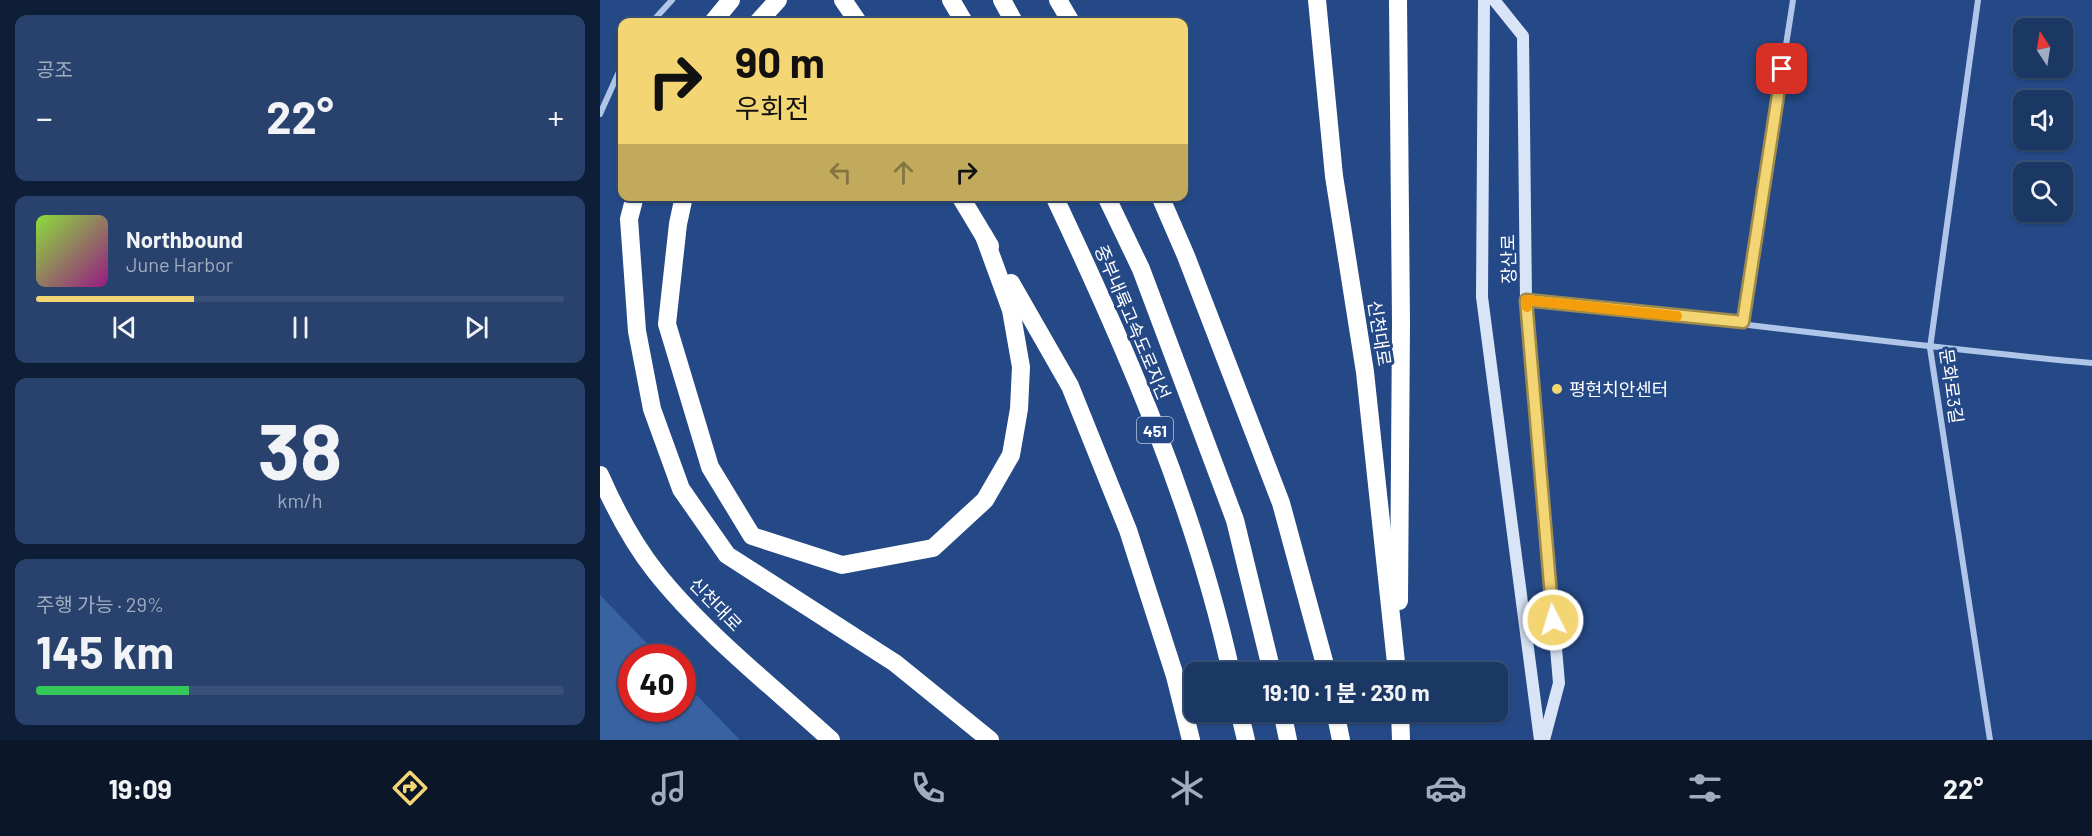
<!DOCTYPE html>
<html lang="ko">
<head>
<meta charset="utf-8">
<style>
	body { margin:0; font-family:Barlow,"Noto Sans KR",sans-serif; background:#28426d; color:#f1f3f6; height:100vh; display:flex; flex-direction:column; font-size:22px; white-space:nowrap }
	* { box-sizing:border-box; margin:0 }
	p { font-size:20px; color:#a0acbf }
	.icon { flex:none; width:33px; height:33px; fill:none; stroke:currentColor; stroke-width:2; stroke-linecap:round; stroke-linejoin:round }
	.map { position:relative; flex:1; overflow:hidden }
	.panel { display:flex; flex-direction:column; gap:15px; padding:15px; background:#0f1e37; width:600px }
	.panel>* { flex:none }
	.hud { position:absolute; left:18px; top:18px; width:570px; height:183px; border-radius:12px; box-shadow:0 2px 4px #0004,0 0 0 2px #395178; background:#f3d573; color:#111; overflow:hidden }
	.needle { width:39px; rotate:348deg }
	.fabs { position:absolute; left:1413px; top:18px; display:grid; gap:12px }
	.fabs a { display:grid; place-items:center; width:60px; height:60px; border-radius:12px; background:#1b3764; box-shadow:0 2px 4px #0004,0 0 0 2px #395178; font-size:30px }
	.speed { position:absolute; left:18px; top:644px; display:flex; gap:12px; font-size:30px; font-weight:700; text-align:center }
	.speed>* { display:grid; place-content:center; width:78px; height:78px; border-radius:50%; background:#1b3764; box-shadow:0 2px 4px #0004,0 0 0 2px #395178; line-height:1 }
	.speed .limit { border:9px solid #d22; background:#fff; color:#111 }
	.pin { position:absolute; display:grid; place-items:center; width:51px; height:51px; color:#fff; margin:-26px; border-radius:12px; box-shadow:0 3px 9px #0006 }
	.me { position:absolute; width:66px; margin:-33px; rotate:355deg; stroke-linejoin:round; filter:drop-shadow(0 0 4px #0008) }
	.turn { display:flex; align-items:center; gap:21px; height:126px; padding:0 18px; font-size:27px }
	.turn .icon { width:78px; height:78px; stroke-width:2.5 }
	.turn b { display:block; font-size:42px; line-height:51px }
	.lanes { display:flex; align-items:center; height:57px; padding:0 18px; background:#0003; justify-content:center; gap:30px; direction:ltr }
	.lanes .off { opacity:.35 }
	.big { font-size:45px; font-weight:700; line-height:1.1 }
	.panel .widget { flex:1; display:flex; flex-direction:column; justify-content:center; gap:9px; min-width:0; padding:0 21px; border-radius:12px; background:#28426d }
	.panel .dial { align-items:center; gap:0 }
	.dial b { font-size:78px; line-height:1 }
	.song { display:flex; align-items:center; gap:18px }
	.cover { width:72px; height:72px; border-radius:9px; background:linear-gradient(135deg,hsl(90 70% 55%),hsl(310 70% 35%)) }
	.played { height:6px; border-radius:3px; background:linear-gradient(90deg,#f3d573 30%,#395178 30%) }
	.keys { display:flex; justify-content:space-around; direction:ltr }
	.heat { display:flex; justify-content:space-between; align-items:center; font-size:33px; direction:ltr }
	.charge { height:9px; border-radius:4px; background:linear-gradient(90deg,#34c759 29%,#395178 0) }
	.trip { position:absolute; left:584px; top:662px; width:324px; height:60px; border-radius:12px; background:#1b3764; box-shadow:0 2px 4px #0004,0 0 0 2px #395178; font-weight:700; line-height:60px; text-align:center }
	.dock { display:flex; height:96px; justify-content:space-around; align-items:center; background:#0b1628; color:#a0acbf }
	.dock .icon { width:42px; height:42px }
	.dock .current { color:#f3d573 }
	.dock b { font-size:27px; color:#f1f3f6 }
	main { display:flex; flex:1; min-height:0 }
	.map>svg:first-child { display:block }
</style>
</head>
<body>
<main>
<section class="panel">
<div class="widget"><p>공조</p>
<div class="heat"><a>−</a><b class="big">22°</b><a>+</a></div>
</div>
<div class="widget">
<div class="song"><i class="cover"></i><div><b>Northbound</b><p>June Harbor</p></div></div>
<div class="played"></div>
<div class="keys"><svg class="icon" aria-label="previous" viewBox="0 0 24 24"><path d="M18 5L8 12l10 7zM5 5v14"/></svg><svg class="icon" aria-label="pause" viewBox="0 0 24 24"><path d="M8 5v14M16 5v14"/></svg><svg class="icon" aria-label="next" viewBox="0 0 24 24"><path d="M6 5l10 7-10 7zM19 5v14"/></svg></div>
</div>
<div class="widget dial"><b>38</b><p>km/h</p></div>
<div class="widget"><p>주행 가능 · 29%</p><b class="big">145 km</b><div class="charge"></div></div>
</section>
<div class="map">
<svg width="1492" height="740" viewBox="0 0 1492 740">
	<rect width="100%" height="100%" fill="#244986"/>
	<polygon fill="#3962a3" points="0,595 60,657 32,657 32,708 82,708 83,681 140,740 0,740"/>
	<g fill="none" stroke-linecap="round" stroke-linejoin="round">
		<g stroke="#afc6e9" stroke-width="6">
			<polyline points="1378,0 1330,348 1390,740"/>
			<polyline points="52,22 72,0"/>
			<polyline points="0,114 22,65"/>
			<path d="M926,300c189,19 377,46 566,63"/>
			<polyline points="1143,322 1193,0"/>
		</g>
		<g stroke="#d9e4f7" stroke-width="12">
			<polyline points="884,0 882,297 940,740"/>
			<polyline points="894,0 923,36 926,300 959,683 944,740"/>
		</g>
		<g stroke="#fff" stroke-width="18">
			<polyline points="243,0 258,22"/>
			<polyline points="351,0 364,22"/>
			<polyline points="402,0 414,22"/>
			<polyline points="458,0 471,22"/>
			<polyline points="717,0 734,176 765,372 797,672"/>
			<polyline points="798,0 801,323 799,601"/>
			<polyline points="113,22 131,0"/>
			<polyline points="158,22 178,0"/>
			<polyline points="35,196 29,219 37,331 52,409 81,489 127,555 295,663 390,740"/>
			<polyline points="84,196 78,224 67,324 110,467 152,536 242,565 333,548 385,500 411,455 419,409 421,367 411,310 384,236"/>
			<polyline points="360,196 390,246"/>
			<path d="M454,196c72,152 141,311 177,476"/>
			<polyline points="506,196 541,269 635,520 672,672"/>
			<polyline points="560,196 586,256 681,503 727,672"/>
			<polyline points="411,283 470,386 528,530 575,676 591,740"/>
			<path d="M0,475c14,32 33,68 55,96 48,61 118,116 176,169"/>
			<polyline points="639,711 646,740"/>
			<polyline points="682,711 688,740"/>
			<polyline points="735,711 741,740"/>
			<polyline points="800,711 801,740"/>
		</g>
	</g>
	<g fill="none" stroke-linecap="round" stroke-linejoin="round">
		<defs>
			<polyline id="route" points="953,620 926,300 1143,322 1182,69"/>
		</defs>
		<use href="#route" stroke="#9e8a4b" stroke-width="15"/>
		<use href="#route" stroke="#f3d573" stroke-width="10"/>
		<polyline stroke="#f59e0b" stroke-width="10" points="927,307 926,300 1077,316"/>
	</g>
	<circle fill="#f3d573" stroke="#244986" stroke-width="2" cx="957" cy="389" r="6"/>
	<g text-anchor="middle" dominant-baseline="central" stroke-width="6" stroke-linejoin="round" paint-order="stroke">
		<rect fill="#244986" stroke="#bdc8db" stroke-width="1.5" x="537" y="417" width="36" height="26" rx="4.5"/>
		<g font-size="16" font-weight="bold" fill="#fff">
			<text x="555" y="430">451</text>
		</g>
		<g font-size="18" fill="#fff" stroke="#244986">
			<text transform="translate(908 259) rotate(-91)">장산로</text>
			<text transform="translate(533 322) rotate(67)">중부내륙고속도로지선</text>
			<text transform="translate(780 333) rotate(81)">신천대로</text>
			<text transform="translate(1352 386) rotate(82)">문화로3길</text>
			<text transform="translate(116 604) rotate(46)">신천대로</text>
		</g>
		<g font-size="18" fill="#fff" stroke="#244986" text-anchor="start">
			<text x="969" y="389">평현치안센터</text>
		</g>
	</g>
</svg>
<div class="fabs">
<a><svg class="needle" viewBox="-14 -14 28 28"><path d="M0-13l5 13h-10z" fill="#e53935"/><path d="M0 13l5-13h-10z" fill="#a0acbf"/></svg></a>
<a><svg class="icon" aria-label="sound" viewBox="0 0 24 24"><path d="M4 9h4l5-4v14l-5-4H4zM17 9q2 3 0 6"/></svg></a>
<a><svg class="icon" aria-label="search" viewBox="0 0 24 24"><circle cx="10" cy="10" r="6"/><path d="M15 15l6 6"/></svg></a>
</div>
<div class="speed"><div class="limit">40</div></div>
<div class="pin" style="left:1182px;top:69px;background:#d93025"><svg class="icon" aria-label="arrive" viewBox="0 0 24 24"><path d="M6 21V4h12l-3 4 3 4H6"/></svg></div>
<svg class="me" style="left:953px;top:620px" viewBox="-20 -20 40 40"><circle r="17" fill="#f3d573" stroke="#fff" stroke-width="3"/><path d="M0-11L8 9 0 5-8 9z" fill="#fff"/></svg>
<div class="trip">19:10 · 1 분 · 230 m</div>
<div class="hud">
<div class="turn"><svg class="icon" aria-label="right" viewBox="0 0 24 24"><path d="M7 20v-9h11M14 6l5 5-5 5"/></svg><div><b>90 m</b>우회전</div></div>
<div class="lanes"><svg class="icon off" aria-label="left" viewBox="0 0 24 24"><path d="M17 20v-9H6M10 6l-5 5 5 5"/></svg><svg class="icon off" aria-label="ahead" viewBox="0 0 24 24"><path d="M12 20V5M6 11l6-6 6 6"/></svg><svg class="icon" aria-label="right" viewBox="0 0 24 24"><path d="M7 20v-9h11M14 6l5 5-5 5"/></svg></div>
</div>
</div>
</main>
<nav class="dock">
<b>19:09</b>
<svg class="icon current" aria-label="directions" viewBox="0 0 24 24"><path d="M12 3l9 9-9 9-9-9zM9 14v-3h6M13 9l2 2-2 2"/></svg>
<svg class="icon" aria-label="music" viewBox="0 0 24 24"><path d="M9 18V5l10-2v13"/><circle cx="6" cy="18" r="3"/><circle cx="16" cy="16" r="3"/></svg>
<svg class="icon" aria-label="phone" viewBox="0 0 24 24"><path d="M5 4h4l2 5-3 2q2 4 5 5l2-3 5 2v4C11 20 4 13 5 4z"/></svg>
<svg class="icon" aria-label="climate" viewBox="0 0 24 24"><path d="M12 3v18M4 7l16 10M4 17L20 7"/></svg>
<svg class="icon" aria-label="car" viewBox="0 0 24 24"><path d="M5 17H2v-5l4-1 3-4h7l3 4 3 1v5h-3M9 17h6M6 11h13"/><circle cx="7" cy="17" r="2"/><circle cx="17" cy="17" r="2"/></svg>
<svg class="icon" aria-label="filters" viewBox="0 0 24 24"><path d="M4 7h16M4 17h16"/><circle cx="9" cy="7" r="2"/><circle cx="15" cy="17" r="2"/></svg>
<b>22°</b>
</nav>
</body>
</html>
